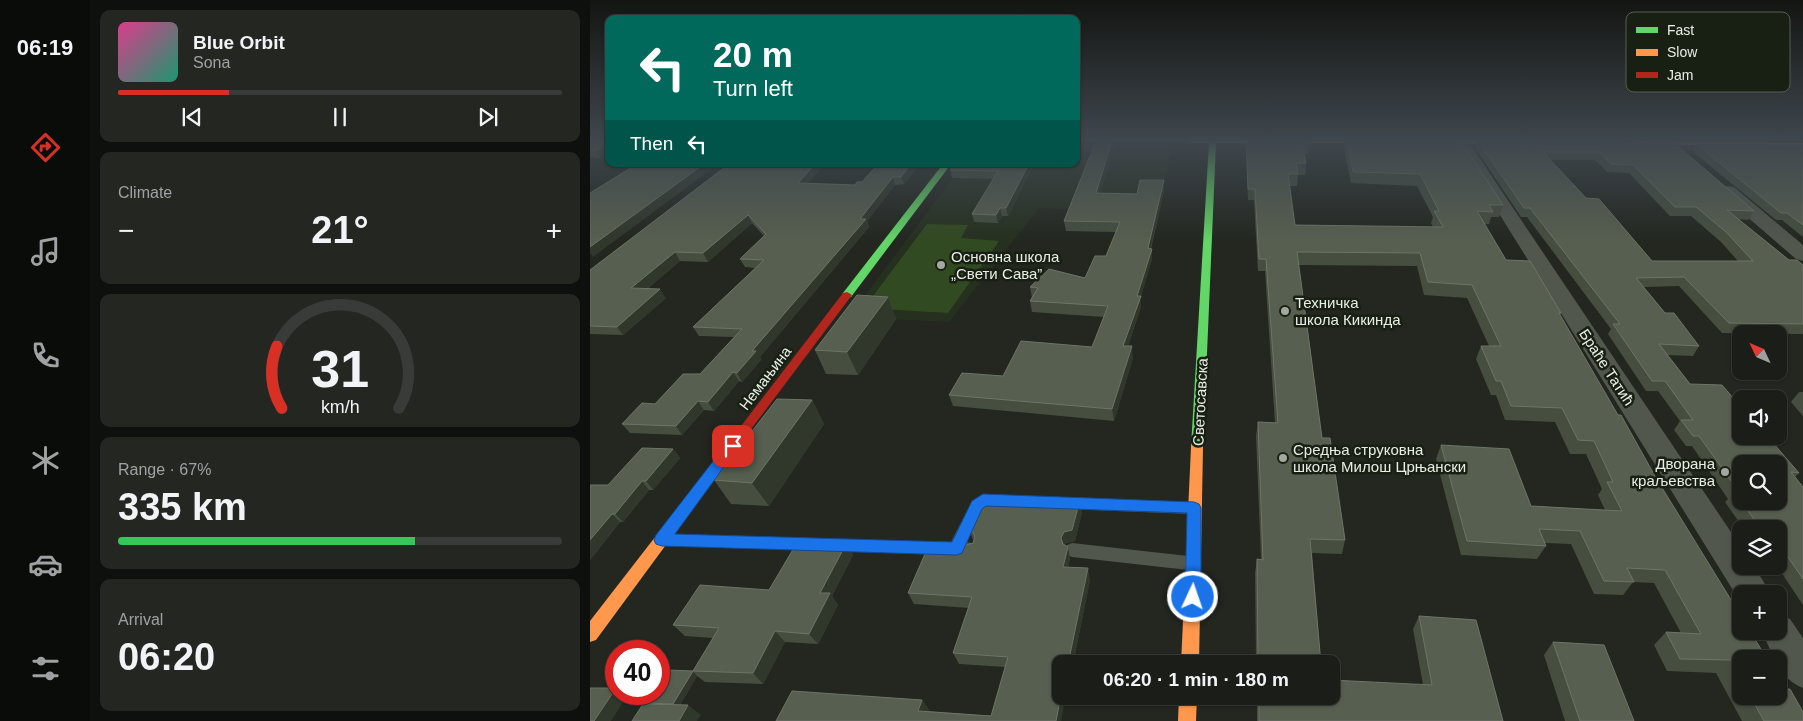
<!DOCTYPE html>
<html lang="en">
<head>
<meta charset="utf-8">
<style>
	body { margin:0; font-family:Arial,sans-serif; background:#232621; color:#f1f3f6; height:100vh; display:flex; flex-direction:column; font-size:19px; white-space:nowrap }
	* { box-sizing:border-box; margin:0 }
	p { font-size:16px; color:#9fa2a2 }
	.icon { flex:none; width:28px; height:28px; fill:none; stroke:currentColor; stroke-width:2; stroke-linecap:round; stroke-linejoin:round }
	.map { position:relative; flex:1; overflow:hidden }
	.side { display:flex; flex-direction:column; gap:10px; padding:10px; background:#0e100d; width:500px }
	.side>* { flex:none }
	.hud { position:absolute; left:15px; top:15px; width:475px; height:152px; border-radius:10px; box-shadow:0 1px 4px #0004,0 0 0 1px #383b37; background:#00695c; color:#fff; overflow:hidden }
	.needle { width:32px; rotate:314deg }
	.controls { position:absolute; left:1142px; top:325px; display:grid; gap:10px }
	.controls a { display:grid; place-items:center; width:55px; height:55px; border-radius:10px; background:#1a1d18; box-shadow:0 1px 4px #0004,0 0 0 1px #383b37; font-size:25px }
	.speed { position:absolute; left:15px; top:640px; display:flex; gap:10px; font-size:25px; font-weight:700; text-align:center }
	.speed>* { display:grid; place-content:center; width:65px; height:65px; border-radius:50%; background:#1a1d18; box-shadow:0 1px 4px #0004,0 0 0 1px #383b37; line-height:1 }
	.speed .limit { border:8px solid #d22; background:#fff; color:#111 }
	.pin { position:absolute; display:grid; place-items:center; width:42px; height:42px; color:#fff; margin:-21px; border-radius:10px; box-shadow:0 2px 8px #0006 }
	.me { position:absolute; width:55px; margin:-28px; rotate:3deg; stroke-linejoin:round; filter:drop-shadow(0 0 4px #0008) }
	.turn { display:flex; align-items:center; gap:18px; height:105px; padding:0 25px; font-size:22px }
	.turn .icon { width:65px; height:65px; stroke-width:2.5 }
	.turn b { display:block; font-size:35px; line-height:42px }
	.then { display:flex; align-items:center; height:48px; padding:0 25px; background:#0003; gap:10px; font-size:19px }
	.big { font-size:38px; font-weight:800; line-height:1.1 }
	.side .widget { flex:1; display:flex; flex-direction:column; justify-content:center; gap:8px; min-width:0; padding:0 18px; border-radius:10px; background:#232621 }
	.side .dial { align-items:center; gap:0 }
	.dial svg { height:130px; overflow:visible; fill:none; stroke:#383b37; stroke-width:7; stroke-linecap:round; text-anchor:middle }
	.dial text { fill:#f1f3f6; stroke:none }
	.song { display:flex; align-items:center; gap:15px }
	.cover { width:60px; height:60px; border-radius:8px; background:linear-gradient(135deg,hsl(330 70% 55%),hsl(160 70% 35%)) }
	.played { height:5px; border-radius:2px; background:linear-gradient(90deg,#d93025 25%,#383b37 25%) }
	.keys { display:flex; justify-content:space-around; direction:ltr }
	.heat { display:flex; justify-content:space-between; align-items:center; font-size:28px; direction:ltr }
	.charge { height:8px; border-radius:4px; background:linear-gradient(90deg,#34c759 67%,#383b37 0) }
	.trip { position:absolute; left:462px; top:655px; width:288px; height:50px; border-radius:10px; background:#1a1d18; box-shadow:0 1px 4px #0004,0 0 0 1px #383b37; font-weight:800; line-height:50px; text-align:center }
	main { display:flex; flex:1; min-height:0 }
	.tabs { display:flex; flex-direction:column; width:90px; justify-content:space-around; align-items:center; background:#0a0c0a; color:#9fa2a2 }
	.tabs .icon { width:35px; height:35px }
	.tabs .selected { color:#d93025 }
	.tabs b { font-size:22px; color:#f1f3f6 }
	.map>svg:first-child { display:block }
</style>
</head>
<body>
<main>
<nav class="tabs">
<b>06:19</b>
<svg class="icon selected" aria-label="directions" viewBox="0 0 24 24"><path d="M12 3l9 9-9 9-9-9zM9 14v-3h6M13 9l2 2-2 2"/></svg>
<svg class="icon" aria-label="music" viewBox="0 0 24 24"><path d="M9 18V5l10-2v13"/><circle cx="6" cy="18" r="3"/><circle cx="16" cy="16" r="3"/></svg>
<svg class="icon" aria-label="phone" viewBox="0 0 24 24"><path d="M5 4h4l2 5-3 2q2 4 5 5l2-3 5 2v4C11 20 4 13 5 4z"/></svg>
<svg class="icon" aria-label="climate" viewBox="0 0 24 24"><path d="M12 3v18M4 7l16 10M4 17L20 7"/></svg>
<svg class="icon" aria-label="car" viewBox="0 0 24 24"><path d="M5 17H2v-5l4-1 3-4h7l3 4 3 1v5h-3M9 17h6M6 11h13"/><circle cx="7" cy="17" r="2"/><circle cx="17" cy="17" r="2"/></svg>
<svg class="icon" aria-label="filters" viewBox="0 0 24 24"><path d="M4 7h16M4 17h16"/><circle cx="9" cy="7" r="2"/><circle cx="15" cy="17" r="2"/></svg>
</nav>
<section class="side">
<div class="widget">
<div class="song"><i class="cover"></i><div><b>Blue Orbit</b><p>Sona</p></div></div>
<div class="played"></div>
<div class="keys"><svg class="icon" aria-label="previous" viewBox="0 0 24 24"><path d="M18 5L8 12l10 7zM5 5v14"/></svg><svg class="icon" aria-label="pause" viewBox="0 0 24 24"><path d="M8 5v14M16 5v14"/></svg><svg class="icon" aria-label="next" viewBox="0 0 24 24"><path d="M6 5l10 7-10 7zM19 5v14"/></svg></div>
</div>
<div class="widget"><p>Climate</p>
<div class="heat"><a>−</a><b class="big">21°</b><a>+</a></div>
</div>
<div class="widget dial"><svg viewBox="0 0 100 80">
<path d="M14 69A42 42 0 1 1 86 69"/>
<path d="M14 69A42 42 0 0 1 11 31" stroke="#d93025"/>
<text x="50" y="56" font-size="32" font-weight="700">31</text>
<text x="50" y="72" font-size="11">km/h</text>
</svg></div>
<div class="widget"><p>Range · 67%</p><b class="big">335 km</b><div class="charge"></div></div>
<div class="widget"><p>Arrival</p><b class="big">06:20</b></div>
</section>
<div class="map">
<svg width="1213" height="721" viewBox="0 0 1213 721">
	<rect width="100%" height="100%" fill="#232720"/>
	<polygon fill="#26301f" points="486,145 581,146 570,212 449,208 359,322 259,317 373,164 486,164"/>
	<polygon fill="#324a21" points="337,224 378,225 371,238 409,241 358,313 274,308"/>
	<g fill="none" stroke-linecap="round" stroke-linejoin="round">
		<g fill="#51574d" fill-rule="evenodd">
			<polygon points="393,494 408,496 410,500 408,504 396,506 392,509 376,542 386,544 388,549 386,554 381,556 243,551 238,550 236,545 238,540 243,539 361,542 382,501"/>
			<polygon points="476,497 600,502 605,504 607,508 605,512 600,514 476,509 471,507 469,503 471,499"/>
			<polygon points="78,534 222,538 227,539 229,544 227,549 222,550 78,546 73,544 71,540 73,536"/>
			<polygon points="482,543 598,556 603,558 606,563 603,568 598,570 482,557 477,555 475,550 477,545"/>
		</g>
		<g fill="#51574d" fill-rule="evenodd">
			<polygon points="864,141 878,141 1151,547 1151,566 1164,566 1181,594 1151,594 1151,603"/>
			<polygon points="1138,186 1144,187 1213,245 1213,261 1206,259 1132,195 1130,191 1132,187"/>
			<path d="M1189,614l11,5 13,19v50c-12,-5 -24,-15 -24,-29h-4l-14,-28h18z"/>
		</g>
		<g fill="#63d668" fill-rule="evenodd">
			<polygon points="599,141 658,141 655,143 626,143 613,447 612,450 607,452 602,450 601,447 619,143 602,143"/>
			<polygon points="832,141 930,141 930,142 927,144 835,143"/>
			<polygon points="353,164 361,164 261,297 253,297 252,295 253,293"/>
		</g>
		<g fill="#ff974d" fill-rule="evenodd">
			<polygon points="681,141 795,141 792,143 684,143"/>
			<polygon points="1047,141 1213,143 1213,147 1045,144 1044,143"/>
			<polygon points="152,428 156,430 158,433 156,436 6,640 0,642 0,621 148,430"/>
			<polygon points="607,442 612,444 613,447 609,664 591,664 601,447 602,444"/>
			<polygon points="589,696 607,696 606,721 588,721"/>
		</g>
		<polygon fill="#b3261e" fill-rule="evenodd" points="257,292 262,295 156,436 148,436 146,433 148,430 253,293"/>
	</g>
	<g fill="#454e3f" fill-rule="evenodd">
		<polygon points="0,141 19,141 19,153 10,158 0,157"/>
		<polygon points="506,141 524,141 525,145 510,193 547,194 574,190 561,249 562,249 562,259 551,296 551,307 538,346 543,358 524,421 363,406 359,395 502,347 514,317 442,312 440,301 442,298 440,287 495,278 516,256 526,232 476,231 474,221"/>
		<polygon points="656,141 719,141 718,154 714,154 716,163 715,175 708,175 707,186 699,186 705,225 843,227 841,223 843,217 827,186 761,183 754,148 756,141 871,141 913,205 909,217 901,217 899,224 894,224 916,260 971,313 970,315 1151,659 1151,696 1189,696 1213,721 1152,721 1126,673 1077,671 1064,645 1076,632 1091,633 1064,583 1043,582 1033,595 1004,594 981,544 955,543 956,546 947,559 871,555 846,459 851,445 941,506 1015,510 1008,495 1012,489 996,454 980,454 965,422 915,420 906,395 901,395 886,359 891,346 899,346 877,298 834,295 827,266 709,265 732,438 755,540 752,554 722,553 731,664 666,664 665,573 667,559 671,559 666,436 668,422 685,423 675,271 668,271 664,200 658,200"/>
		<path d="M888,141l196,2 80,68 -6,9 -10,-1 51,41 14,5v69l-81,-1 -43,-47 -35,1 21,26 34,33 -6,10 -26,-1 23,29 109,89 -4,4 8,10v118l-26,-39h2v-37h-35l-19,-27 3,-3 -36,-53h-6l-12,-16 6,-9 -22,-30h-12l-38,-57 3,-5 -84,-112h-6l-45,-68zM960,160h45l12,12 22,1 41,43h21l30,26 17,19h-86l-66,-63z"/>
		<polygon points="1106,144 1213,145 1213,237 1192,220 1186,220 1102,151"/>
		<polygon points="235,164 218,183 265,185 272,182 288,164 341,164 329,165 314,184 305,185 277,221 279,227 170,357 171,360 152,382 149,381 124,411 114,410 92,435 40,433 32,424 65,404 110,374 144,337 109,336 103,327 165,268 155,267 150,259 174,236 162,223 118,262 90,261 57,289 76,298 33,335 0,334 0,270"/>
		<polygon points="364,164 444,164 418,216 412,216 408,223 384,222 382,214 404,179 362,178 360,170"/>
		<polygon points="298,297 306,319 268,375 236,374 225,350"/>
		<polygon points="1209,392 1213,392 1213,416 1201,402"/>
		<polygon points="222,400 234,424 179,506 141,504 124,480"/>
		<polygon points="83,449 90,458 63,490 59,490 33,522 30,522 0,560 0,485 18,485"/>
		<polygon points="492,512 485,541 476,543 475,545 480,558 478,567 500,580 483,664 471,664 471,721 186,721 332,700 339,710 338,711 401,716 415,667 369,664 363,653 379,608 324,604 318,593 372,549 383,543 384,542 379,530"/>
		<polygon points="256,544 263,555 242,596 248,605 228,644 195,642 173,684 115,682 107,676 90,705 111,715 58,704 56,703 103,671 123,638 95,636 83,625 179,590"/>
		<polygon points="829,616 913,721 667,721 667,696 741,696 833,685 823,629"/>
		<polygon points="963,642 1044,721 975,721 954,655"/>
	</g>
	<g fill="#30372b">
		<polygon points="522,141 524,141 525,145 507,203 506,193"/>
		<polygon points="15,145 19,153 10,158 6,150"/>
		<polygon points="114,164 128,164 3,257 0,253 0,247"/>
		<polygon points="225,164 235,164 212,190 208,183"/>
		<polygon points="321,164 328,164 329,165 314,184 311,177"/>
		<polygon points="439,164 444,164 418,216 416,208"/>
		<polygon points="303,177 305,185 277,221 279,227 170,357 171,360 152,382 147,373 162,351 270,219"/>
		<polygon points="574,180 574,190 558,259 558,248"/>
		<polygon points="410,208 412,216 408,223 406,215"/>
		<polygon points="158,215 162,223 118,262 113,253"/>
		<polygon points="562,249 562,259 551,296 551,307 534,357 533,346 547,296"/>
		<polygon points="85,252 90,261 47,297 41,288"/>
		<polygon points="70,289 76,298 33,335 27,327"/>
		<polygon points="298,297 306,319 268,375 257,352"/>
		<polygon points="542,346 543,358 524,421 522,409"/>
		<polygon points="143,372 149,381 124,411 118,402"/>
		<polygon points="222,400 234,424 179,506 162,483"/>
		<polygon points="108,401 114,410 92,435 86,426"/>
		<polygon points="83,449 90,458 63,490 56,481"/>
		<polygon points="52,481 59,490 33,522 25,514"/>
		<polygon points="490,500 492,512 485,541 476,543 473,549 471,538"/>
		<polygon points="22,514 30,522 0,560 0,540"/>
		<polygon points="256,544 263,555 242,596 248,605 228,644 219,634 230,593"/>
		<polygon points="478,547 480,558 475,578 473,567"/>
		<polygon points="498,568 500,580 483,664 478,664"/>
		<polygon points="185,631 195,642 173,684 163,673"/>
		<polygon points="103,671 107,676 88,708 83,704"/>
		<polygon points="26,688 26,694 34,694 37,696 21,721 4,721"/>
		<polygon points="471,696 476,696 471,721 466,721"/>
		<polygon points="332,700 339,710 335,721 328,711"/>
		<polygon points="98,705 111,715 107,721 89,721"/>
	</g>
	<g fill="#575f50" stroke="#6e7568" fill-rule="evenodd">
		<polygon points="0,141 19,141 19,146 15,145 6,150 0,150"/>
		<polygon points="506,141 522,141 506,193 547,194 550,180 574,180 558,248 562,249 547,296 551,296 533,346 542,346 522,409 359,395 372,373 413,376 431,341 502,347 518,306 440,301 448,288 440,287 459,269 495,278 505,256 516,256 530,222 474,221"/>
		<polygon points="656,141 719,141 719,143 712,143 716,163 706,163 708,174 698,174 705,225 853,227 844,211 849,211 830,174 763,172 757,141 871,141 913,205 899,205 903,212 887,211 916,260 940,261 971,313 969,313 1028,415 1031,415 1066,478 1151,616 1151,631 1160,631 1177,659 1151,659 1151,680 1141,660 1090,659 1076,632 1111,634 1075,570 1037,568 1044,582 1014,581 990,531 949,529 956,546 877,541 851,445 919,449 941,506 1032,511 1017,482 1023,482 1004,441 988,440 972,408 921,406 911,381 906,381 891,346 911,346 882,285 838,282 830,253 707,252 732,438 740,438 755,540 720,539 731,664 668,664 667,559 673,560 668,422 688,423 676,259 669,259 665,189 658,189"/>
		<path d="M888,141l196,2 80,68 -27,-1 62,50h8l6,5v59l-74,-1 -45,-46 -48,1 29,35h9l25,33 -40,-2 31,40 32,1 19,22v29h26l32,37 -8,-1 12,15v92l-24,-35v-15h-11l-5,-7 -8,-1 -21,-30 5,1 -40,-56h-6l-12,-16h12l-28,-39h-13l-39,-57h7l-90,-116h-6zM953,152h56l12,12 22,1 42,42h21l30,25 27,29h-101l-53,-62 -13,-1zM1151,464h38v37h-38z"/>
		<polygon points="1106,144 1213,145 1213,225 1197,213 1191,213"/>
		<polygon points="47,164 114,164 0,247 0,193"/>
		<polygon points="139,164 225,164 208,183 265,185 267,182 272,182 288,164 321,164 311,177 303,177 270,219 276,219 162,351 166,351 147,373 143,372 118,402 108,401 86,426 32,424 52,403 65,404 93,374 110,374 152,329 103,327 174,260 150,259 176,234 158,215 113,253 85,252 41,288 70,289 27,327 0,326 0,270"/>
		<polygon points="364,164 439,164 416,208 410,208 406,215 382,214 408,171 360,170"/>
		<polygon points="267,295 298,297 257,352 225,350"/>
		<polygon points="187,399 222,400 162,483 124,480"/>
		<polygon points="52,448 83,449 56,481 52,481 25,514 22,514 0,540 0,485 18,485"/>
		<polygon points="393,496 490,500 482,530 474,532 471,538 473,544 478,547 473,567 498,568 478,664 471,664 471,695 466,721 186,721 202,691 332,700 328,711 401,716 418,657 363,653 382,597 318,593 338,547 372,549 373,546 383,543 385,537 383,532 379,530"/>
		<polygon points="208,541 256,544 230,593 240,593 219,634 185,631 163,673 103,671 129,628 83,625 110,585 179,590"/>
		<polygon points="829,616 886,620 913,721 669,721 669,696 741,696 741,680 842,685"/>
		<polygon points="963,642 1014,645 1044,721 990,721"/>
		<polygon points="77,670 103,671 83,704 56,703 62,694 69,694 69,683"/>
		<polygon points="1189,677 1196,689 1200,689 1213,712 1213,721 1174,721 1160,696 1189,696"/>
		<polygon points="0,688 26,688 4,721 0,721"/>
		<polygon points="53,704 98,705 89,721 42,721"/>
	</g>
	<linearGradient id="sky" x2="0" y2="1"><stop stop-color="#131512"/><stop offset="0.58" stop-color="#3f474e"/><stop offset="1" stop-color="#3f474e" stop-opacity="0"/></linearGradient>
	<rect width="1213" height="242" fill="url(#sky)"/>
	<polygon fill="#1a73e8" stroke="#114b97" points="143,441 147,442 149,446 147,449 85,534 362,542 382,501 393,494 604,502 609,504 611,508 611,597 608,602 603,604 597,602 595,597 597,513 396,506 392,509 372,553 366,555 72,546 66,544 64,540 66,535 138,442"/>
	<g fill="#a3a8a0" stroke="#182013" stroke-width="2">
		<circle cx="351" cy="265" r="5"/>
		<circle cx="695" cy="311" r="5"/>
		<circle cx="693" cy="458" r="5"/>
		<circle cx="1135" cy="472" r="5"/>
	</g>
	<g text-anchor="middle" dominant-baseline="central" stroke-width="5" stroke-linejoin="round" paint-order="stroke">
		<g font-size="15" fill="#e8ede5" stroke="#182013" text-anchor="start">
			<text x="361" y="256">Основна школа<tspan x="361" dy="17">„Свети Сава”</tspan></text>
			<text x="705" y="302">Техничка<tspan x="705" dy="17">школа Кикинда</tspan></text>
			<text x="703" y="449">Средња струковна<tspan x="703" dy="17">школа Милош Црњански</tspan></text>
			<text x="1125" y="463" text-anchor="end">Дворана<tspan x="1125" dy="17">краљевства</tspan></text>
		</g>
		<g font-size="15" fill="#e8ede5" stroke="#182013">
			<text transform="translate(1017 367) rotate(57)">Браће Татић</text>
			<text transform="translate(175 378) rotate(-53)">Немањина</text>
			<text transform="translate(610 402) rotate(-87)">Светосавска</text>
		</g>
	</g>
	<rect x="1036" y="12" width="164" height="80" rx="8" fill="#182013" stroke="#565e52" stroke-width="1"/>
	<rect x="1046" y="27" width="22" height="6" fill="#63d668"/>
	<rect x="1046" y="49" width="22" height="7" fill="#ff974d"/>
	<rect x="1046" y="72" width="22" height="6" fill="#b3261e"/>
	<g font-size="14" fill="#e8ede5">
		<text x="1077" y="35">Fast</text>
		<text x="1077" y="57">Slow</text>
		<text x="1077" y="80">Jam</text>
	</g>
</svg>
<div class="controls">
<a><svg class="needle" viewBox="-14 -14 28 28"><path d="M0-13l5 13h-10z" fill="#e53935"/><path d="M0 13l5-13h-10z" fill="#9fa2a2"/></svg></a>
<a><svg class="icon" aria-label="sound" viewBox="0 0 24 24"><path d="M4 9h4l5-4v14l-5-4H4zM17 9q2 3 0 6"/></svg></a>
<a><svg class="icon" aria-label="search" viewBox="0 0 24 24"><circle cx="10" cy="10" r="6"/><path d="M15 15l6 6"/></svg></a>
<a><svg class="icon" aria-label="layers" viewBox="0 0 24 24"><path d="M12 4l9 5-9 5-9-5zM3 14l9 5 9-5"/></svg></a>
<a>+</a>
<a>−</a>
</div>
<div class="speed"><div class="limit">40</div></div>
<div class="pin" style="left:143px;top:446px;background:#d93025"><svg class="icon" aria-label="arrive" viewBox="0 0 24 24"><path d="M6 21V4h12l-3 4 3 4H6"/></svg></div>
<svg class="me" style="left:603px;top:597px" viewBox="-20 -20 40 40"><circle r="17" fill="#1a73e8" stroke="#fff" stroke-width="3"/><path d="M0-11L8 9 0 5-8 9z" fill="#fff"/></svg>
<div class="trip">06:20 · 1 min · 180 m</div>
<div class="hud">
<div class="turn"><svg class="icon" aria-label="left" viewBox="0 0 24 24"><path d="M17 20v-9H6M10 6l-5 5 5 5"/></svg><div><b>20 m</b>Turn left</div></div>
<div class="then">Then<svg class="icon" aria-label="left" viewBox="0 0 24 24"><path d="M17 20v-9H6M10 6l-5 5 5 5"/></svg></div>
</div>
</div>
</main>
</body>
</html>
